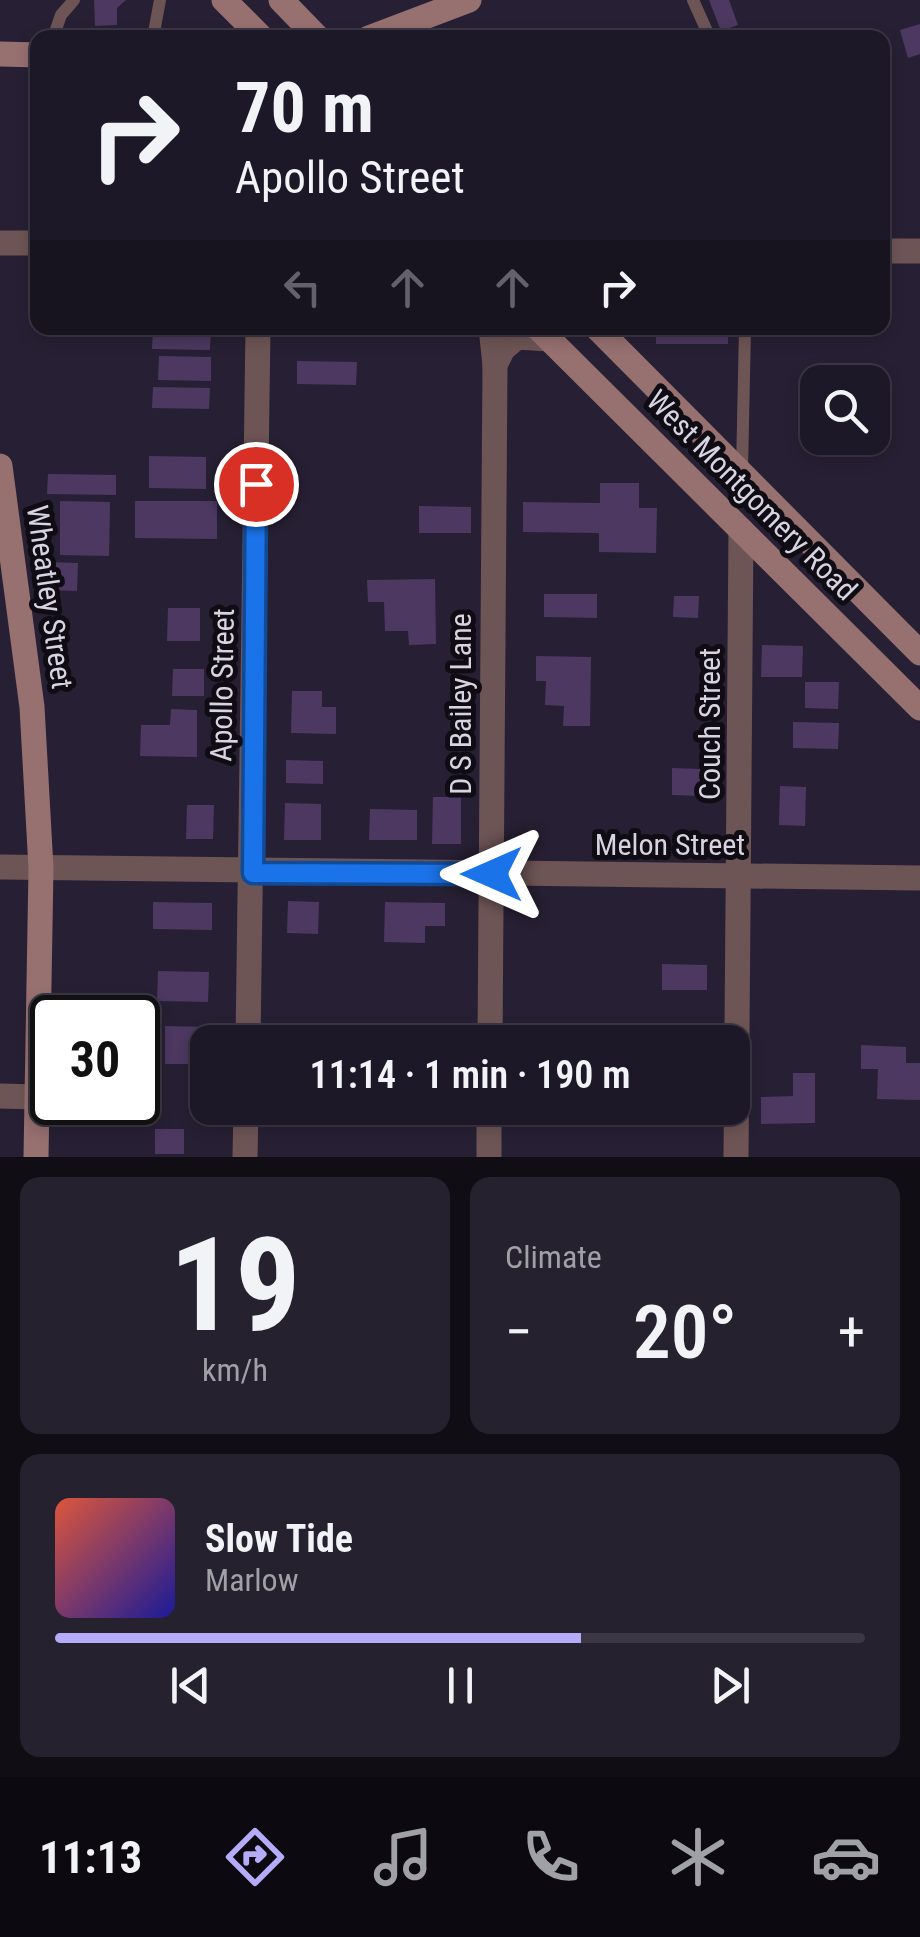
<!DOCTYPE html>
<html lang="en">
<head>
<meta charset="utf-8">
<style>
	body { margin:0; font-family:"Roboto Condensed",sans-serif; background:#25212f; color:#f1f3f6; height:100vh; display:flex; flex-direction:column; font-size:38px; white-space:nowrap }
	* { box-sizing:border-box; margin:0 }
	p { font-size:32px; color:#a0a0a7 }
	.icon { flex:none; width:55px; height:55px; fill:none; stroke:currentColor; stroke-width:2; stroke-linecap:round; stroke-linejoin:round }
	.map { position:relative; height:1157px; overflow:hidden }
	.side { display:flex; flex-direction:column; gap:20px; padding:20px; background:#100d15; flex:1 }
	.side>* { flex:none }
	.guide { position:absolute; left:30px; top:30px; width:860px; height:305px; border-radius:20px; box-shadow:0 5px 15px #0003,0 0 0 2px #3b3744; background:#1d1827; color:#f1f3f6; overflow:hidden }
	.tools { position:absolute; left:800px; top:365px; display:grid; gap:20px }
	.tools a { display:grid; place-items:center; width:90px; height:90px; border-radius:20px; background:#1d1827; box-shadow:0 5px 15px #0003,0 0 0 2px #3b3744; font-size:50px }
	.speed { position:absolute; left:30px; top:995px; display:flex; gap:20px; font-size:50px; font-weight:700; text-align:center }
	.speed>* { display:grid; place-content:center; width:130px; height:130px; border-radius:50%; background:#1d1827; box-shadow:0 5px 15px #0003,0 0 0 2px #3b3744; line-height:1 }
	.speed .limit { border:5px solid #111; border-radius:15px; background:#fff; color:#111 }
	.pin { position:absolute; display:grid; place-items:center; width:85px; height:85px; color:#fff; margin:-42px; border:5px solid #fff; border-radius:50%; box-shadow:0 2px 10px #0007 }
	.me { position:absolute; width:110px; margin:-55px; rotate:270deg; stroke-linejoin:round; filter:drop-shadow(0 0 8px #0008) }
	.turn { display:flex; align-items:center; gap:35px; height:210px; padding:0 40px; font-size:45px }
	.turn .icon { width:130px; height:130px; stroke-width:2.5 }
	.turn b { display:block; font-size:70px; line-height:85px }
	.lanes { display:flex; align-items:center; height:95px; padding:0 40px; background:#0003; justify-content:center; gap:50px; direction:ltr }
	.lanes .off { opacity:.35 }
	.big { font-size:75px; font-weight:600; line-height:1.1 }
	.side .card { flex:1; display:flex; flex-direction:column; justify-content:center; gap:15px; min-width:0; padding:0 35px; border-radius:20px; background:#25212f }
	.side .dial { align-items:center; gap:0 }
	.dial b { font-size:130px; line-height:1 }
	.song { display:flex; align-items:center; gap:30px }
	.cover { width:120px; height:120px; border-radius:15px; background:linear-gradient(135deg,hsl(10 70% 55%),hsl(240 70% 35%)) }
	.played { height:10px; border-radius:5px; background:linear-gradient(90deg,#b4acf9 65%,#3b3744 65%) }
	.keys { display:flex; justify-content:space-around; direction:ltr }
	.heat { display:flex; justify-content:space-between; align-items:center; font-size:55px; direction:ltr }
	.side .tiles { flex:1; display:grid; gap:20px; grid-template-columns:1fr 1fr }
	.card:last-child { grid-column:span 2 }
	.trip { position:absolute; left:190px; top:1025px; width:560px; height:100px; border-radius:20px; background:#1d1827; box-shadow:0 5px 15px #0003,0 0 0 2px #3b3744; font-weight:600; line-height:100px; text-align:center }
	.tabs { display:flex; height:160px; justify-content:space-around; align-items:center; background:#0c0a10; color:#a0a0a7 }
	.tabs .icon { width:70px; height:70px }
	.tabs .active { color:#b4acf9 }
	.tabs b { font-size:45px; color:#f1f3f6 }
	.map>svg:first-child { display:block }
</style>
</head>
<body>
<div class="map">
<svg width="920" height="1157" viewBox="0 0 920 1157">
	<rect width="100%" height="100%" fill="#272034"/>
	<g fill="#4c3860">
		<polygon points="94,0 126,0 117,8 117,25 95,26"/>
		<polygon points="709,0 729,0 738,25 721,31"/>
		<polygon points="920,24 920,54 908,58 900,30"/>
		<polygon points="153,328 211,328 210,350 152,349"/>
		<rect x="656" y="328" width="72" height="16"/>
		<polygon points="159,356 211,357 211,381 158,380"/>
		<polygon points="297,361 357,362 356,385 297,384"/>
		<polygon points="153,387 210,388 209,409 152,408"/>
		<polygon points="149,456 206,457 206,489 149,488"/>
		<polygon points="48,474 116,475 116,495 47,494"/>
		<polygon points="600,483 639,483 639,508 657,508 656,553 599,552 599,533 523,532 523,502 600,503"/>
		<polygon points="60,501 110,502 109,556 60,555"/>
		<polygon points="135,501 217,501 217,539 135,538"/>
		<polygon points="419,506 471,507 471,533 419,533"/>
		<polygon points="45,562 78,563 77,591 45,590"/>
		<polygon points="435,579 436,644 409,645 408,631 385,631 384,602 368,602 367,580"/>
		<polygon points="544,594 597,594 597,618 544,617"/>
		<polygon points="674,596 699,596 698,618 673,617"/>
		<polygon points="168,608 200,608 200,641 167,641"/>
		<polygon points="762,645 803,646 802,677 761,677"/>
		<polygon points="536,656 591,657 590,726 563,726 564,706 545,705 546,681 536,681"/>
		<polygon points="173,669 204,669 204,696 172,696"/>
		<polygon points="805,682 839,682 838,709 805,708"/>
		<polygon points="292,691 322,691 322,707 336,707 336,734 291,733"/>
		<polygon points="171,709 197,710 197,757 140,756 141,725 170,725"/>
		<polygon points="793,722 839,723 838,749 793,748"/>
		<polygon points="286,760 323,761 323,784 286,783"/>
		<polygon points="672,768 701,769 701,796 672,795"/>
		<polygon points="780,786 806,787 805,826 779,825"/>
		<polygon points="433,797 461,797 461,844 432,844"/>
		<polygon points="285,803 321,804 321,840 284,840"/>
		<polygon points="187,805 214,805 213,839 186,839"/>
		<polygon points="370,809 417,810 417,840 369,840"/>
		<polygon points="288,901 319,902 318,934 287,933"/>
		<polygon points="153,902 212,903 212,930 153,929"/>
		<polygon points="385,902 445,903 445,926 425,926 425,943 384,942"/>
		<polygon points="662,964 707,965 707,990 662,990"/>
		<polygon points="158,971 209,972 208,1002 157,1001"/>
		<polygon points="165,1026 209,1027 208,1055 196,1054 196,1064 165,1064"/>
		<polygon points="861,1045 906,1047 906,1063 920,1063 920,1100 877,1099 878,1069 861,1069"/>
		<polygon points="793,1073 815,1073 815,1123 761,1124 761,1097 793,1096"/>
		<polygon points="278,1108 339,1108 338,1124 277,1123"/>
		<rect x="155" y="1129" width="29" height="25"/>
	</g>
	<g fill="none" stroke-linecap="round" stroke-linejoin="round">
		<g stroke="#6e5555" stroke-width="12">
			<polyline points="693,0 710,38"/>
			<polyline points="53,38 61,15 74,0"/>
			<polyline points="153,38 160,0"/>
			<polyline points="742,471 745,328"/>
		</g>
		<g stroke="#6e5555" stroke-width="25">
			<polyline points="0,243 38,243"/>
			<polyline points="882,251 920,251"/>
			<polyline points="495,365 503,349 517,337 550,339"/>
			<polyline points="0,867 920,878"/>
			<polyline points="248,1042 258,328"/>
			<polyline points="490,1042 495,365 491,328"/>
			<polyline points="0,1096 36,1097"/>
			<polyline points="245,1157 246,1108"/>
			<polyline points="489,1157 489,1108"/>
			<polyline points="736,1157 741,530"/>
		</g>
		<g stroke="#977070" stroke-width="25">
			<polyline points="224,0 262,38"/>
			<polyline points="281,0 318,38"/>
			<polyline points="369,38 469,0"/>
			<polyline points="0,54 38,55"/>
			<polyline points="538,328 920,708"/>
			<polyline points="597,328 920,653"/>
			<polyline points="0,466 32,707 41,868 36,1157"/>
		</g>
	</g>
	<g fill="none" stroke-linecap="round" stroke-linejoin="round">
		<defs>
			<polyline id="route" points="256,484 253,873 492,874"/>
		</defs>
		<use href="#route" stroke="#114b97" stroke-width="25"/>
		<use href="#route" stroke="#1a73e8" stroke-width="18"/>
	</g>
	<g text-anchor="middle" dominant-baseline="central" stroke-width="10" stroke-linejoin="round" paint-order="stroke">
		<g font-size="30" fill="#d7d3e0" stroke="#0f0c14">
			<text transform="translate(752 495) rotate(45)">West Montgomery Road</text>
			<text transform="translate(50 597) rotate(82)">Wheatley Street</text>
			<text transform="translate(222 685) rotate(-89)">Apollo Street</text>
			<text transform="translate(460 704) rotate(-90)">D S Bailey Lane</text>
			<text transform="translate(709 724) rotate(-90)">Couch Street</text>
			<text x="670" y="844">Melon Street</text>
		</g>
	</g>
</svg>
<div class="tools">
<a><svg class="icon" aria-label="search" viewBox="0 0 24 24"><circle cx="10" cy="10" r="6"/><path d="M15 15l6 6"/></svg></a>
</div>
<div class="speed"><div class="limit">30</div></div>
<div class="pin" style="left:256px;top:484px;background:#d93025"><svg class="icon" aria-label="arrive" viewBox="0 0 24 24"><path d="M6 21V4h12l-3 4 3 4H6"/></svg></div>
<svg class="me" style="left:492px;top:874px" viewBox="-20 -20 40 40"><path d="M0-17L14 15 0 8-14 15z" fill="#1a73e8" stroke="#fff" stroke-width="4"/></svg>
<div class="trip">11:14 · 1 min · 190 m</div>
<div class="guide">
<div class="turn"><svg class="icon" aria-label="right" viewBox="0 0 24 24"><path d="M7 20v-9h11M14 6l5 5-5 5"/></svg><div><b>70 m</b>Apollo Street</div></div>
<div class="lanes"><svg class="icon off" aria-label="left" viewBox="0 0 24 24"><path d="M17 20v-9H6M10 6l-5 5 5 5"/></svg><svg class="icon off" aria-label="ahead" viewBox="0 0 24 24"><path d="M12 20V5M6 11l6-6 6 6"/></svg><svg class="icon off" aria-label="ahead" viewBox="0 0 24 24"><path d="M12 20V5M6 11l6-6 6 6"/></svg><svg class="icon" aria-label="right" viewBox="0 0 24 24"><path d="M7 20v-9h11M14 6l5 5-5 5"/></svg></div>
</div>
</div>
<section class="side">
<div class="tiles">
<div class="card dial"><b>19</b><p>km/h</p></div>
<div class="card"><p>Climate</p>
<div class="heat"><a>−</a><b class="big">20°</b><a>+</a></div>
</div>
<div class="card">
<div class="song"><i class="cover"></i><div><b>Slow Tide</b><p>Marlow</p></div></div>
<div class="played"></div>
<div class="keys"><svg class="icon" aria-label="previous" viewBox="0 0 24 24"><path d="M18 5L8 12l10 7zM5 5v14"/></svg><svg class="icon" aria-label="pause" viewBox="0 0 24 24"><path d="M8 5v14M16 5v14"/></svg><svg class="icon" aria-label="next" viewBox="0 0 24 24"><path d="M6 5l10 7-10 7zM19 5v14"/></svg></div>
</div>
</div>
</section>
<nav class="tabs">
<b>11:13</b>
<svg class="icon active" aria-label="directions" viewBox="0 0 24 24"><path d="M12 3l9 9-9 9-9-9zM9 14v-3h6M13 9l2 2-2 2"/></svg>
<svg class="icon" aria-label="music" viewBox="0 0 24 24"><path d="M9 18V5l10-2v13"/><circle cx="6" cy="18" r="3"/><circle cx="16" cy="16" r="3"/></svg>
<svg class="icon" aria-label="phone" viewBox="0 0 24 24"><path d="M5 4h4l2 5-3 2q2 4 5 5l2-3 5 2v4C11 20 4 13 5 4z"/></svg>
<svg class="icon" aria-label="climate" viewBox="0 0 24 24"><path d="M12 3v18M4 7l16 10M4 17L20 7"/></svg>
<svg class="icon" aria-label="car" viewBox="0 0 24 24"><path d="M5 17H2v-5l4-1 3-4h7l3 4 3 1v5h-3M9 17h6M6 11h13"/><circle cx="7" cy="17" r="2"/><circle cx="17" cy="17" r="2"/></svg>
</nav>
</body>
</html>
